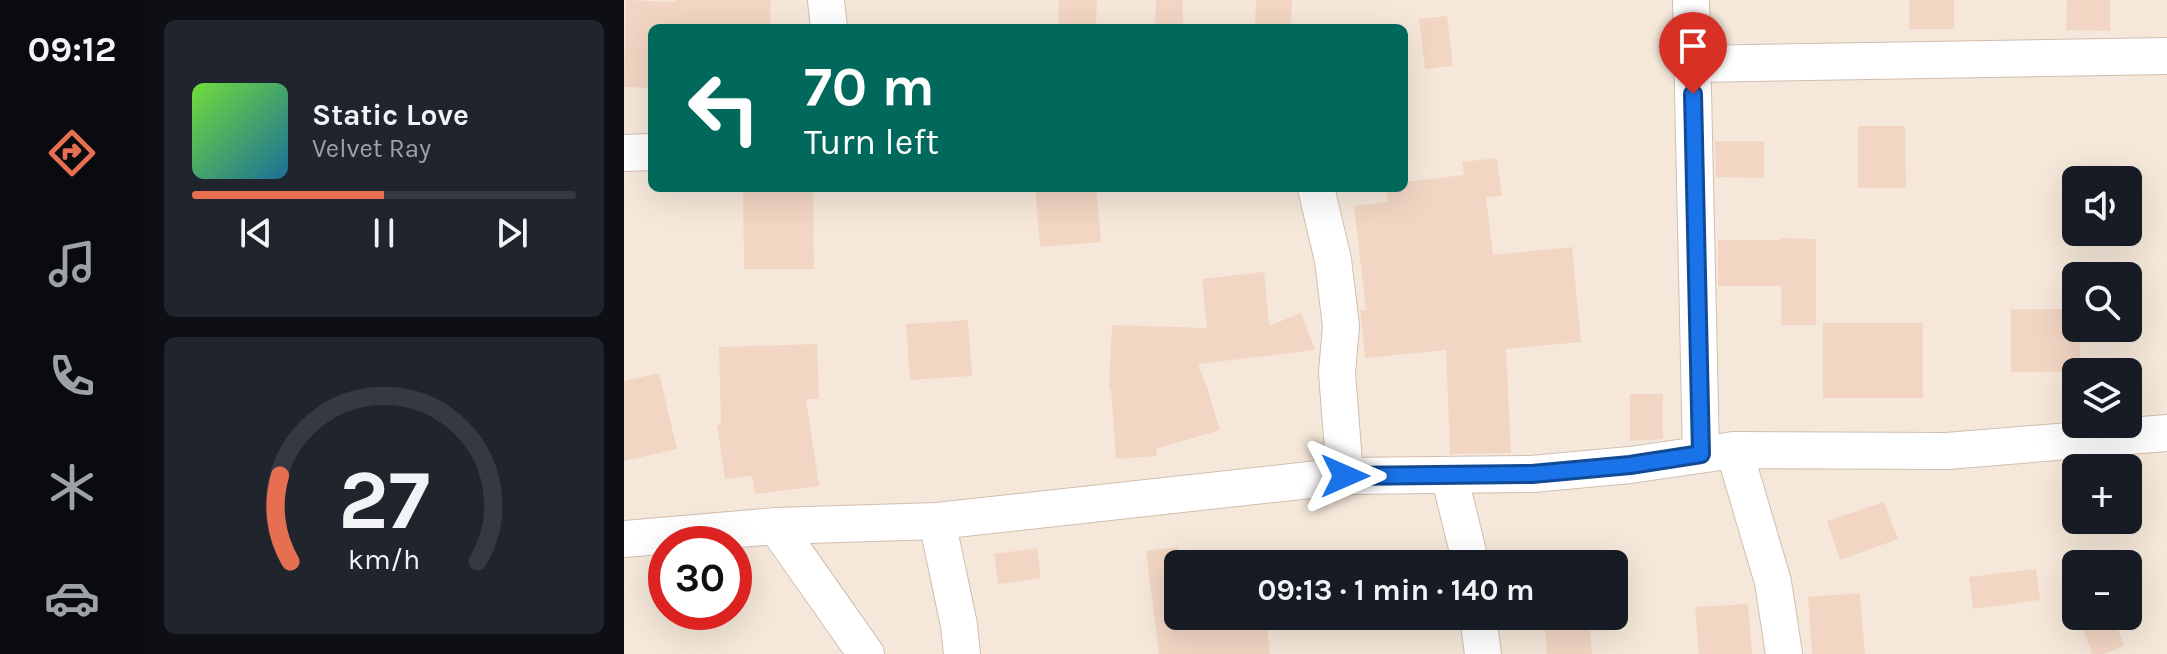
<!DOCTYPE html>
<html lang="en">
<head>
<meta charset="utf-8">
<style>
	body { margin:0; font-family:Karla,sans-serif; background:#20242c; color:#f1f3f6; height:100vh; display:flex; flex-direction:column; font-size:30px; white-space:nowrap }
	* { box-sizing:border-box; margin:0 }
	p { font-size:26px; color:#9ea1a6 }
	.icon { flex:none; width:44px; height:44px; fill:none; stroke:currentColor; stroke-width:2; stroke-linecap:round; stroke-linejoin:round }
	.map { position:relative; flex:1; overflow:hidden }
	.panel { display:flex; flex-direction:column; gap:20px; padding:20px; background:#0d0f14; width:480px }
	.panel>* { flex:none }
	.banner { position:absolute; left:24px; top:24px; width:760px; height:168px; border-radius:12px; box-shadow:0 8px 32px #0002; background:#00695c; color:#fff; overflow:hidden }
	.tools { position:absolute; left:1438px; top:166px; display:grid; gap:16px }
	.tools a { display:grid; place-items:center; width:80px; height:80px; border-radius:12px; background:#171b24; box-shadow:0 8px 32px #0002; font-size:40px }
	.speed { position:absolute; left:24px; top:526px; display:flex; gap:16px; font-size:40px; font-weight:700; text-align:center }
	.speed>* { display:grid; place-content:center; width:104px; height:104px; border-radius:50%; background:#171b24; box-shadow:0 8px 32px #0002; line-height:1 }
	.speed .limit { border:12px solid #d22; background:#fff; color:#111 }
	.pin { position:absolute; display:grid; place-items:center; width:68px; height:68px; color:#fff; margin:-82px -34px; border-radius:50% 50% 50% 0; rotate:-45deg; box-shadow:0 0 8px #0007 }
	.pin .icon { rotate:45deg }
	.me { position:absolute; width:88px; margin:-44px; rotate:90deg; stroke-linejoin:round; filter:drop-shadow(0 0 6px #0008) }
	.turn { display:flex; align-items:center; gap:28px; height:168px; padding:0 24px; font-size:36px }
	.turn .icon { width:104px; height:104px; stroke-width:2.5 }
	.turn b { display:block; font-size:56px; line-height:68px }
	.panel .tile { flex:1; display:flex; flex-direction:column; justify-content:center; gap:12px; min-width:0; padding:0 28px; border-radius:12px; background:#20242c }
	.panel .dial { align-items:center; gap:0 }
	.dial svg { height:208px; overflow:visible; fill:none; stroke:#363941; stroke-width:7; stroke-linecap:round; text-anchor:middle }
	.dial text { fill:#f1f3f6; stroke:none }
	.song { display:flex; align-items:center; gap:24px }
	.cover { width:96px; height:96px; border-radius:12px; background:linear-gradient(135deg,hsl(100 70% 55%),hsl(200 70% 35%)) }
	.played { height:8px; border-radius:4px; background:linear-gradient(90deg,#e76f51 50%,#363941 50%) }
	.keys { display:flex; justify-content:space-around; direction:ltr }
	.trip { position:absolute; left:540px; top:550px; width:464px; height:80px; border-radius:12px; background:#171b24; box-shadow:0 8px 32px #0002; font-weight:700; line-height:80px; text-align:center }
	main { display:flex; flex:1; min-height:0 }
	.tabs { display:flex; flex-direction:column; width:144px; justify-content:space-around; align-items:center; background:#090b0e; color:#9ea1a6 }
	.tabs .icon { width:56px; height:56px }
	.tabs .on { color:#e76f51 }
	.tabs b { font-size:36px; color:#f1f3f6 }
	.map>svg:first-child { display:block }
</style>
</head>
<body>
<main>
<nav class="tabs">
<b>09:12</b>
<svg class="icon on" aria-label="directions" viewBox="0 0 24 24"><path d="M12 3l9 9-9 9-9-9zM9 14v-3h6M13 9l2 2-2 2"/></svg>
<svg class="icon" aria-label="music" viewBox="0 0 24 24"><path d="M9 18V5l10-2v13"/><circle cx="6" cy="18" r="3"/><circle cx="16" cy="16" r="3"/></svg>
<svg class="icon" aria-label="phone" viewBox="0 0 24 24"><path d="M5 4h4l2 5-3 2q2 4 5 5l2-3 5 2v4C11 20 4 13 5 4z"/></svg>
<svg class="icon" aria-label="climate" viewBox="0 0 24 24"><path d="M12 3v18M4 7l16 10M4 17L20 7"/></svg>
<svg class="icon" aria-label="car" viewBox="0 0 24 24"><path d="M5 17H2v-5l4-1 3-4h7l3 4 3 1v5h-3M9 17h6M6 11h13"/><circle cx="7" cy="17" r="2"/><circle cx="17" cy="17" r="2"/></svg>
</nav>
<section class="panel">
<div class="tile">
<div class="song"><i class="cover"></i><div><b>Static Love</b><p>Velvet Ray</p></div></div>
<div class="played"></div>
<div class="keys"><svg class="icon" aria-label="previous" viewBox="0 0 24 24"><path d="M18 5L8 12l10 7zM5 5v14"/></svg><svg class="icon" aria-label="pause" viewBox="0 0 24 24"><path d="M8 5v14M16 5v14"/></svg><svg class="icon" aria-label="next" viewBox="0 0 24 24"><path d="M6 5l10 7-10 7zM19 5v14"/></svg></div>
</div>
<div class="tile dial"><svg viewBox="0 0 100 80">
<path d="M14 69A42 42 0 1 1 86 69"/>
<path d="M14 69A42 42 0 0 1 10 36" stroke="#e76f51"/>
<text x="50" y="56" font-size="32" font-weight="700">27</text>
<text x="50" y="72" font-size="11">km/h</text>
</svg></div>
</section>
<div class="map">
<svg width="1543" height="654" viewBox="0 0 1543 654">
	<rect width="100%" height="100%" fill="#fdf6ec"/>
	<path fill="#f5e8da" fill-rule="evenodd" d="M0,0h1543v654h-1543zM28,28h752v160h-752zM1452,180h52v52h-52zM1452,276h52v52h-52zM1452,372h52v52h-52zM1452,468h52v52h-52zM42,544h68v68h-68zM554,564h436v52h-436zM1452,564h52v52h-52z"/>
	<g fill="#f3d5c3">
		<polygon points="2,0 51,2 51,0 147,0 146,28 28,28 28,88 0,87"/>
		<polygon points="435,0 473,0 472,28 434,28"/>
		<polygon points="532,0 559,0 559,28 531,28"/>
		<polygon points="632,0 668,0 667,28 631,28"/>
		<rect x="1285" y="0" width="45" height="29"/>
		<polygon points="1443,0 1486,0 1486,31 1442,30"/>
		<polygon points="823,16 829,66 801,69 795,19"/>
		<polygon points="1234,126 1281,126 1282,188 1234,188"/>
		<polygon points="1091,141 1140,141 1140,178 1092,177"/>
		<polygon points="873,158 878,196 862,197 869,255 948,247 957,342 882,349 887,453 826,454 822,350 741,358 736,310 742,310 730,206 764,202 762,188 780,188 780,182 840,175 838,162"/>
		<polygon points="411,188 472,188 477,242 416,247"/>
		<polygon points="189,190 190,269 120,269 119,191"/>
		<polygon points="1156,238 1192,239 1192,325 1157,325 1157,286 1094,286 1094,240 1156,240"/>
		<polygon points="640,272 645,326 677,313 691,350 574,364 584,390 596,430 532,449 533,456 492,459 487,390 485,390 488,325 583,328 578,279"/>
		<polygon points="1387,309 1452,309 1452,328 1456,328 1456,372 1387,372"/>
		<polygon points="344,320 348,376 286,380 282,324"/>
		<rect x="1199" y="323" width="100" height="75"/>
		<polygon points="193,344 195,399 182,399 195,486 131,494 128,476 101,479 93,425 97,425 95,347"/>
		<polygon points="35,373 53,449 0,461 0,381"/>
		<polygon points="1006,394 1039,394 1039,439 1006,441"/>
		<polygon points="1260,502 1274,539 1216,560 1203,521"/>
		<polygon points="554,547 554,616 642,616 646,654 535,654 522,551"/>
		<polygon points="413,548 417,578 374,584 370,554"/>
		<polygon points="1412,569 1416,600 1349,609 1345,577"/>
		<polygon points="1236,593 1241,654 1188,654 1184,597"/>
		<polygon points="1124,604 1128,654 1075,654 1071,607"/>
		<polygon points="920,616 965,616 968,654 923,654"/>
		<polygon points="1454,616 1489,616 1500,646 1480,654 1468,654"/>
	</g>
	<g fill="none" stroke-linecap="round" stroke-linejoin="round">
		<defs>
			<g id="street">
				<polyline points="202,0 205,28"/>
				<polyline points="1067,0 1077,454"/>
				<polyline points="1068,64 1543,56"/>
				<polyline points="0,153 28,152"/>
				<polyline points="692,188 709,260 717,326 713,373 721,476"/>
				<polyline points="1110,450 1149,582 1160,654"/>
				<polyline points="825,475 847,564"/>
				<polyline points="313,521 335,625 338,654"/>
				<polyline points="152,526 242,654"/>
				<polyline points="0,539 152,526 313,521 721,476 908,474 1006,465 1110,450 1323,451 1543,433"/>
				<polyline points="854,616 859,654"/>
			</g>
		</defs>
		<use href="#street" stroke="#d1beb0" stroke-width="38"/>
		<use href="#street" stroke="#fff" stroke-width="36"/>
	</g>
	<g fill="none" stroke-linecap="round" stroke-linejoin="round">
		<defs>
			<polyline id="route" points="721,476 908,474 1006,465 1077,454 1069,94"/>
		</defs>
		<use href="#route" stroke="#114b97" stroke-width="20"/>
		<use href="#route" stroke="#1a73e8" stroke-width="14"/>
	</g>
</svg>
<div class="tools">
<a><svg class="icon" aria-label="sound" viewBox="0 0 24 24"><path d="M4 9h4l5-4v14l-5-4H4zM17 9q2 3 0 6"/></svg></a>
<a><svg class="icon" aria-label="search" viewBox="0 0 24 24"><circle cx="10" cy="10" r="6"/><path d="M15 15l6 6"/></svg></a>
<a><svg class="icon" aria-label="layers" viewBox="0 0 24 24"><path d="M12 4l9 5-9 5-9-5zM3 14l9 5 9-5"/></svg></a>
<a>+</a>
<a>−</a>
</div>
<div class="speed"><div class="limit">30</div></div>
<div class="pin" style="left:1069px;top:94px;background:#d93025"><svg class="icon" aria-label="arrive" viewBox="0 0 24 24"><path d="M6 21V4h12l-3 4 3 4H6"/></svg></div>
<svg class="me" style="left:721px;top:476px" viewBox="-20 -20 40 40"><path d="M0-17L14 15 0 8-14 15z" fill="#1a73e8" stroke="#fff" stroke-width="4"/></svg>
<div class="trip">09:13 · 1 min · 140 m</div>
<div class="banner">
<div class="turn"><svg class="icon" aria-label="left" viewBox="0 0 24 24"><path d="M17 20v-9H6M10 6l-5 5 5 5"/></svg><div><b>70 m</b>Turn left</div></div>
</div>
</div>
</main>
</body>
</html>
